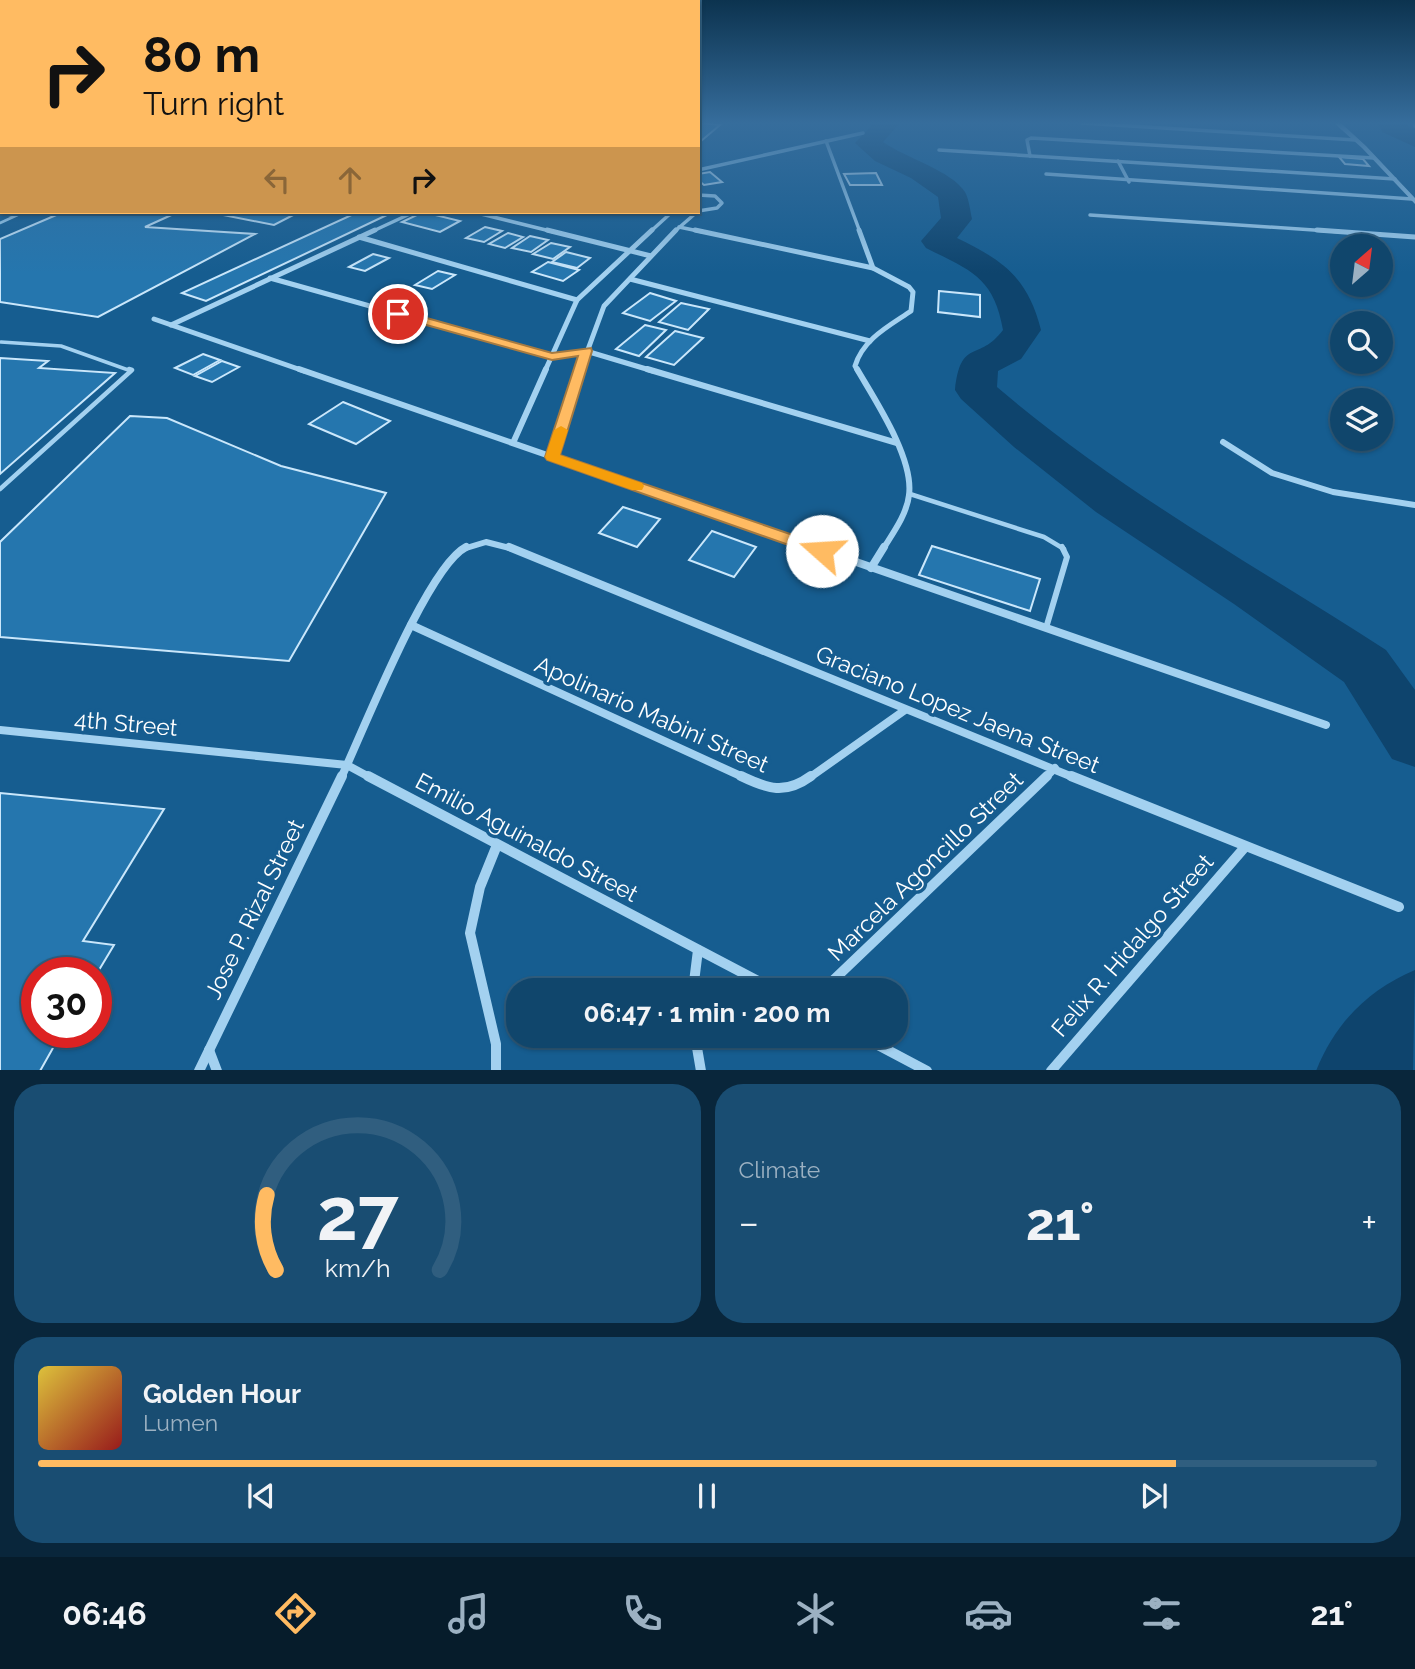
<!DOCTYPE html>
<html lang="en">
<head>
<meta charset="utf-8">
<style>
	body { margin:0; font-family:Raleway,sans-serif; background:#194d72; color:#f1f3f6; height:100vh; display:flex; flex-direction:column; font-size:26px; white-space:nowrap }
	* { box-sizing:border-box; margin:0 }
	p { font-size:23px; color:#9cb1c2 }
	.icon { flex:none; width:38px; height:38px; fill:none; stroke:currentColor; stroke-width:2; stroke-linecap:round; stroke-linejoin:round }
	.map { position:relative; height:1070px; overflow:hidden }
	.drawer { display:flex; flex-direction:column; gap:14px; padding:14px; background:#09263b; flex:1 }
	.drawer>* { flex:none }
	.banner { position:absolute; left:0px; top:0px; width:700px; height:214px; box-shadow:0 2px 5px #0004,0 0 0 2px #305e7f; background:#ffbb62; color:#111; overflow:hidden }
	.needle { width:46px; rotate:28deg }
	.buttons { position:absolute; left:1330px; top:234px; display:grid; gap:14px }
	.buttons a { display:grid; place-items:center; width:63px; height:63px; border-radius:50%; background:#10466c; box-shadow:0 2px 5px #0004,0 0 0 2px #305e7f; font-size:35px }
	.speed { position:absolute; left:21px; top:957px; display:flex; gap:14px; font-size:35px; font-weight:700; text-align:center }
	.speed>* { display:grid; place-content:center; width:91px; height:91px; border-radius:50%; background:#10466c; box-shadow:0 2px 5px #0004,0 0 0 2px #305e7f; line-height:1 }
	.speed .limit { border:10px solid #d22; background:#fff; color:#111 }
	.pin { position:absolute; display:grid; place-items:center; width:60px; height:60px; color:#fff; margin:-30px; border:4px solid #fff; border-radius:50%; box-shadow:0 2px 7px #0007 }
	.me { position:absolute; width:77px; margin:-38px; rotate:289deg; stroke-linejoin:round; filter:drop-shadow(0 0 5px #0008) }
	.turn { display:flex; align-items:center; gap:24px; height:147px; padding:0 28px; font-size:32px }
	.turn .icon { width:91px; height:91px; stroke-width:2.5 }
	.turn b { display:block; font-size:49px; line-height:60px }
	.lanes { display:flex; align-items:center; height:66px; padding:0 28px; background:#0003; justify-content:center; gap:35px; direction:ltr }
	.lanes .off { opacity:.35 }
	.big { font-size:52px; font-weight:700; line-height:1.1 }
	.drawer .widget { flex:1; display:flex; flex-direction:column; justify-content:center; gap:10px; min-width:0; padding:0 24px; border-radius:28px; background:#194d72 }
	.drawer .dial { align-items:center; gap:0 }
	.dial svg { height:182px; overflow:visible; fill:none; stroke:#305e7f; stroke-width:7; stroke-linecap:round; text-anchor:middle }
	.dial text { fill:#f1f3f6; stroke:none }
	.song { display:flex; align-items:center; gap:21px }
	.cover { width:84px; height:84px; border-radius:10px; background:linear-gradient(135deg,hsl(50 70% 55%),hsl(0 70% 35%)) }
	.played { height:7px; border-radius:4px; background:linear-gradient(90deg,#ffbb62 85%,#305e7f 85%) }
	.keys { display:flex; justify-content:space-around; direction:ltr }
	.heat { display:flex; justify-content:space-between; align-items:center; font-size:38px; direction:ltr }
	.drawer .tiles { flex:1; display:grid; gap:14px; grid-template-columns:1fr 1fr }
	.widget:last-child { grid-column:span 2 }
	.trip { position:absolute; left:506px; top:978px; width:402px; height:70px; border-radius:28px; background:#10466c; box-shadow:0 2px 5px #0004,0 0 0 2px #305e7f; font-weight:700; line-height:70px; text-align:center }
	.menu { display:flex; height:112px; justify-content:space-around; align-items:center; background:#061c2b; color:#9cb1c2 }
	.menu .icon { width:49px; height:49px }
	.menu .active { color:#ffbb62 }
	.menu b { font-size:32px; color:#f1f3f6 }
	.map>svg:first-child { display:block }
</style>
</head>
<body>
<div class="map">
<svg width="1415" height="1071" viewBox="0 0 1415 1071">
	<rect width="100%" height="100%" fill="#165d90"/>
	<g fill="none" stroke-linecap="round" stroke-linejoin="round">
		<g fill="#0e446d" fill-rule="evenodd">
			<path d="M874,123h26l-17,19c21,15 69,29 82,50 4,7 5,18 7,27l-15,19c46,22 71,40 84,92l-20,29 -23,12 -1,16c119,102 257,178 389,263l29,40v77l-23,-8 -48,-77 -110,-78 -138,-92 -82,-65 -53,-48 -6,-9c6,-53 23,-27 48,-60 -9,-53 -33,-60 -77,-82l-5,-7 20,-23 -3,-21 -27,-19 -36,-17 -20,-18z"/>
			<polygon points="1378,123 1402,123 1415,129 1415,147 1382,132"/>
			<path d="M1415,970l-2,101h-97c19,-48 52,-81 99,-101z"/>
		</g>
	</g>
	<g fill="#2576ae" stroke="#cae7fb" stroke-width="2">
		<polygon points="698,123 702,123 720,125 701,141 698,141"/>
		<polygon points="1339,157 1363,159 1369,166 1345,164"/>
		<polygon points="710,172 722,182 704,185 698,180 698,174"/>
		<polygon points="876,173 882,185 850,185 844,174"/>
		<polygon points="36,212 178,212 145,227 255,234 98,317 0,302 0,239 54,216"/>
		<polygon points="208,212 299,212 274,225"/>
		<polygon points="358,212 391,213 206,301 182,293"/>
		<polygon points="423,212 460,221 440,232 402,222"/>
		<polygon points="485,227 502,231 484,242 466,238"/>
		<polygon points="508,233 523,237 505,248 489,244"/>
		<polygon points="530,236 548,240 531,252 512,248"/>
		<polygon points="551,243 570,247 553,259 533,254"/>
		<polygon points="566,252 590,258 577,268 552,262"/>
		<polygon points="373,254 389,258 365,271 349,267"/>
		<polygon points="548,262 579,270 563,281 532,272"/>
		<polygon points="438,271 455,275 432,289 415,285"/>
		<polygon points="939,291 980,295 980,317 938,312"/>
		<polygon points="650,293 676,301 650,321 623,313"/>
		<polygon points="681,303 709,309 688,330 659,322"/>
		<polygon points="645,325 666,330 639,356 616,349"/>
		<polygon points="675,331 703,338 674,365 646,357"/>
		<polygon points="203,354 220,360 193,375 175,368"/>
		<polygon points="0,358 48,361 39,368 115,373 0,474"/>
		<polygon points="222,361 239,367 212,382 195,376"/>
		<polygon points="343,402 390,421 356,444 309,424"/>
		<polygon points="130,416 167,418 281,466 386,493 289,661 0,637 0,542"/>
		<polygon points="623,507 660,519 637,547 599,533"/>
		<polygon points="712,531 756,547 734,577 689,560"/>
		<polygon points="932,546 1040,579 1030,611 919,575"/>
		<polygon points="0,793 164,809 83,941 114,945 96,975 37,973 37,1032 62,1032 40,1071 0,1071"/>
	</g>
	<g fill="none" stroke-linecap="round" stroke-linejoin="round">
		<g stroke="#a3d1f0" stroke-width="2.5">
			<polyline points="0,213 14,216"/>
			<polyline points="0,223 24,212"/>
		</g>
		<polyline stroke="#a3d1f0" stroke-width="3.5" points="1,342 61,346 131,371"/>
		<g stroke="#a3d1f0" stroke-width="4.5">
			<polyline points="0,489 132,370 129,369"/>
			<polyline points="910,494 1044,537 1064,549"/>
		</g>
		<polyline stroke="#a3d1f0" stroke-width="6" points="1046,628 1067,557 1062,547"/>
		<g stroke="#a3d1f0" stroke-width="3.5">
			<polyline points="1082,123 1356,140"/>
			<polyline points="1415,123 1415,126"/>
			<polyline points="826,141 860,232"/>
			<polyline points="939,150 1395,179"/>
			<polyline points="1030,156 1027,140 1031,138 1374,158"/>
			<polyline points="1118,161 1129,182"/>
			<polyline points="698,170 863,133"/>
			<polyline points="1046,174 1412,199"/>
			<polyline points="698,195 715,196 722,203 717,208 698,211"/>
			<polyline points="473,212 554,232"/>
			<polyline points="1090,215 1343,232"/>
			<polyline points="679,227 703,232"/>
			<polyline points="371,232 414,212"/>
			<polyline points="650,232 672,212"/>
			<polyline points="674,232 697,212"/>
		</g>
		<g stroke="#a3d1f0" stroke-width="5">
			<polyline points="547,230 651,256"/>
			<path d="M695,230l178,38 36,19 4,5 -2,19c-22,15 -48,28 -56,55l3,5"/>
			<polyline points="859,230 873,268"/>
			<polyline points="1317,230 1415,237"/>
			<polyline points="359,237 577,300"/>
			<polyline points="270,278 552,357 586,351 653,371"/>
			<polyline points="630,279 870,341"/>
			<polyline points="154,319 304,371"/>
			<polyline points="171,325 375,230"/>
			<polyline points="545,371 577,300 652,230"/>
			<polyline points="580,371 604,306 676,230"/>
		</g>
		<g stroke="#a3d1f0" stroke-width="6">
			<polyline points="299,369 818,549"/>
			<polyline points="647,369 897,443"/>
			<path d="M857,369c18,31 57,89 52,126 -2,19 -16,38 -26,54"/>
			<polyline points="1223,442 1272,473 1333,492 1415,505"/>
			<polyline points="513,443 546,369"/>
			<polyline points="552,457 580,369"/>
			<polyline points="463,549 486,542 513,549"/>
		</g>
		<g stroke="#a3d1f0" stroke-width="8">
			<polyline points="509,547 1075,778"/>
			<polyline points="813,547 1326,725"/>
			<polyline points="871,568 884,547"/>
			<polyline points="411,625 745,778"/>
			<polyline points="0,730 347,765 371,778"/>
			<path d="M341,778c22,-46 86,-211 125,-231"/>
			<polyline points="809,778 905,710"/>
			<polyline points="1045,778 1055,768"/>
		</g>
		<g stroke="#a3d1f0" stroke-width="10">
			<polyline points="368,776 775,990"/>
			<path d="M741,776c27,13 44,19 70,0"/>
			<polyline points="1071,776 1399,907"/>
			<polyline points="693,990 698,950"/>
			<polyline points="823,990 1047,776"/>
			<polyline points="695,1036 701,1071"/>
			<polyline points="861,1036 927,1071"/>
			<polyline points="209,1050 217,1071"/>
			<polyline points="199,1071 342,776"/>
			<polyline points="496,1071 496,1044 470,933 480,887 497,845"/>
			<polyline points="1051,1071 1245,847"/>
		</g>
		<polygon fill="#a3d1f0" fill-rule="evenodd" points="1334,123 1341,123 1366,146 1415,198 1415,204 1362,148"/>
	</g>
	<linearGradient id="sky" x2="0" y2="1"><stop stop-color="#0c334f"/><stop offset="0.45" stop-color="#366d9c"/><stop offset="1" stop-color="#366d9c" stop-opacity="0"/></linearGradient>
	<rect width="1415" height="273" fill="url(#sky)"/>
	<polygon fill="#ffbb62" stroke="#a67a40" stroke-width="2" points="398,310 552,353 591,348 592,351 560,455 828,547 830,551 822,556 817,555 547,460 545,457 578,356 552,360 394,316 392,314"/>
	<polygon fill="#f59e0b" points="561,426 568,430 560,455 642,483 644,486 642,490 632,490 547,460 545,457 554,430"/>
	<g text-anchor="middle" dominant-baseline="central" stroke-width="7" stroke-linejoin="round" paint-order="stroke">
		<g font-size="23" fill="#fff" stroke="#165d90">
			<text transform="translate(958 709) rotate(22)">Graciano Lopez Jaena Street</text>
			<text transform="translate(652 714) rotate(24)">Apolinario Mabini Street</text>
			<text transform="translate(126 723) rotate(5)">4th Street</text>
			<text transform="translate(527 837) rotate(28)">Emilio Aguinaldo Street</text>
			<text transform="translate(925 866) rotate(-44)">Marcela Agoncillo Street</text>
			<text transform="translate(254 909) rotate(-64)">Jose P. Rizal Street</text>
			<text transform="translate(1132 945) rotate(-49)">Felix R. Hidalgo Street</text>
		</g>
	</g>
</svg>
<div class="buttons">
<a><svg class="needle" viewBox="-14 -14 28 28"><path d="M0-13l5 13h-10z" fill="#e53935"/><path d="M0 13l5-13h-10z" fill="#9cb1c2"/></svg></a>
<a><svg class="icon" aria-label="search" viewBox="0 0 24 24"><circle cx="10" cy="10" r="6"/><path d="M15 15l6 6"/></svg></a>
<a><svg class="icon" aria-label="layers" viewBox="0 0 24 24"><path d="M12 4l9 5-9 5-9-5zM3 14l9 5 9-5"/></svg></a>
</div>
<div class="speed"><div class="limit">30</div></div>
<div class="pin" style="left:398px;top:314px;background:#d93025"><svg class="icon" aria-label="arrive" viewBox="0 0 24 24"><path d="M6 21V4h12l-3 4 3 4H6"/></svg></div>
<svg class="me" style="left:822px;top:551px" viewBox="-20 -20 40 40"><circle r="19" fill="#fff"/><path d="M0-13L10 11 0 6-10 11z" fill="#ffbb62"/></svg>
<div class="trip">06:47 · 1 min · 200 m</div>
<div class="banner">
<div class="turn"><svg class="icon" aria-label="right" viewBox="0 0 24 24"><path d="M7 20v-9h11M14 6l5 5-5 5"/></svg><div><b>80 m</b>Turn right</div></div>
<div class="lanes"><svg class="icon off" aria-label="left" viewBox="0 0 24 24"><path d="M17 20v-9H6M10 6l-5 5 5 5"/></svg><svg class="icon off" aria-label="ahead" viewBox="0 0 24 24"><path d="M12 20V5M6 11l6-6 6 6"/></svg><svg class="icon" aria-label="right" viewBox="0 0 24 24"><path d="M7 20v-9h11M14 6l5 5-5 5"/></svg></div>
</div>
</div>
<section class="drawer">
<div class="tiles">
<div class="widget dial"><svg viewBox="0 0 100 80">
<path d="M14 69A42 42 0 1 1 86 69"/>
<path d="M14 69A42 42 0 0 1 10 36" stroke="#ffbb62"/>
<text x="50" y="56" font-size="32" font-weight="700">27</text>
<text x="50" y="72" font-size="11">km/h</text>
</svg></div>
<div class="widget"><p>Climate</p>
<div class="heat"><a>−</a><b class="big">21°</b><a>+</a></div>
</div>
<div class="widget">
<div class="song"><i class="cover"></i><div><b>Golden Hour</b><p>Lumen</p></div></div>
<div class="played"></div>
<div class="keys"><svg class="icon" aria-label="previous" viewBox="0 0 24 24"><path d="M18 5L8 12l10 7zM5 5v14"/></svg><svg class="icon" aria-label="pause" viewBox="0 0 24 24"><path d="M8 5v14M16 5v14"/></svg><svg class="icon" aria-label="next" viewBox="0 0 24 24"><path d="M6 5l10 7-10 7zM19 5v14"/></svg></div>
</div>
</div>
</section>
<nav class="menu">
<b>06:46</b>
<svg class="icon active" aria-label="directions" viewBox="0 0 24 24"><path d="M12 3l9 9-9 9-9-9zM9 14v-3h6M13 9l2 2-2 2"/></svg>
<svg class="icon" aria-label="music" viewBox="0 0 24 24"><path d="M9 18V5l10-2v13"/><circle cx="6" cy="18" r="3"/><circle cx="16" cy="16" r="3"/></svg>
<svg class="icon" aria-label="phone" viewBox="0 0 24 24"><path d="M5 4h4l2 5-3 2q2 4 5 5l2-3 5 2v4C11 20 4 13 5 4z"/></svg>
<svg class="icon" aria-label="climate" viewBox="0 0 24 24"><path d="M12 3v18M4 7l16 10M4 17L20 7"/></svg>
<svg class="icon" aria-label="car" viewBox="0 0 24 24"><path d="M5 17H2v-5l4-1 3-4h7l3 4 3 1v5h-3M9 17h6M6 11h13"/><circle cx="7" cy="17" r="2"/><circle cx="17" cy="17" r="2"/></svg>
<svg class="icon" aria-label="filters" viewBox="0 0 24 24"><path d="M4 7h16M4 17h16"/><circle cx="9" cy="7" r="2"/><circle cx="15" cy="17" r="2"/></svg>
<b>21°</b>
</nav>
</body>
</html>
